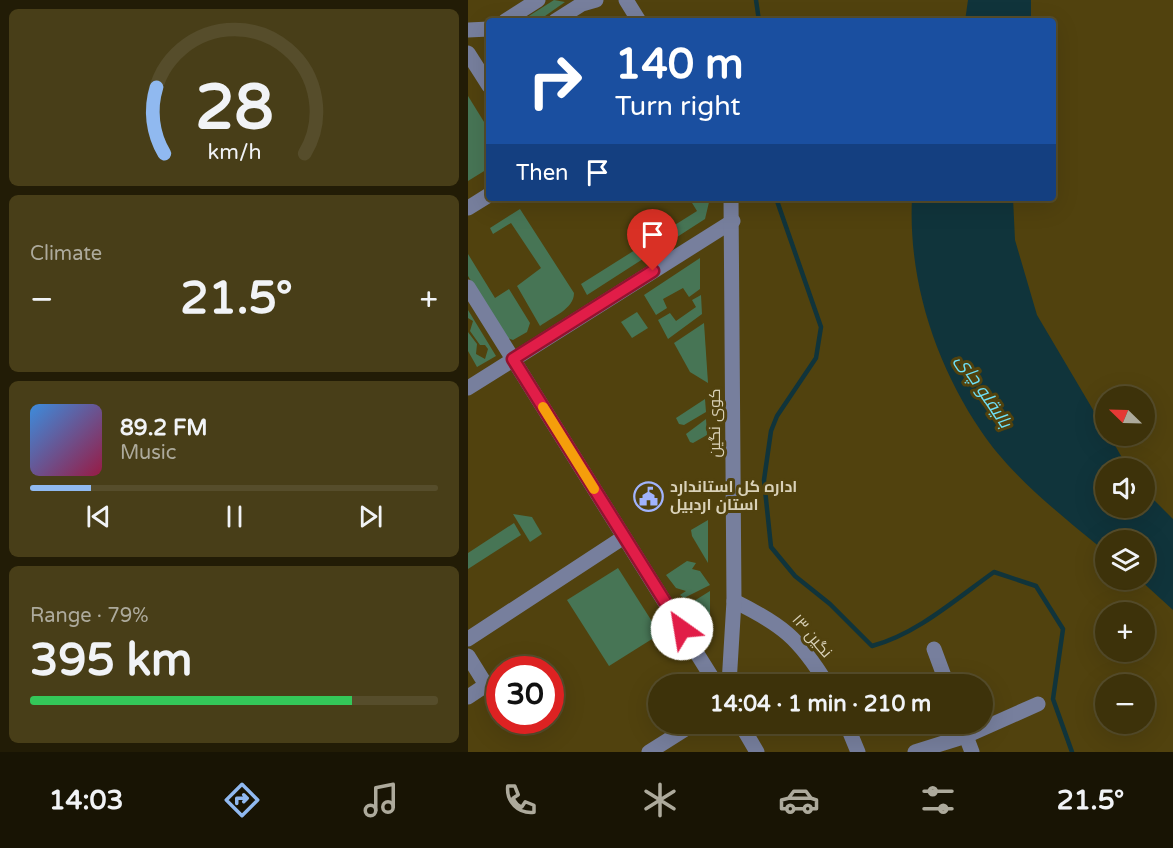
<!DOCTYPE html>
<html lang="en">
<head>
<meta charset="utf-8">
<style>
	body { margin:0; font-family:"Varela Round",Cairo,sans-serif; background:#483e18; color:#f1f3f6; height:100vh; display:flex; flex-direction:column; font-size:22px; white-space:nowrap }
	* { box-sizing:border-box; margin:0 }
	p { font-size:20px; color:#adaa9c }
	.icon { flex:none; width:33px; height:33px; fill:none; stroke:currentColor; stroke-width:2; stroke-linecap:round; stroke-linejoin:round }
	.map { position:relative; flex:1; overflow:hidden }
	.sheet { display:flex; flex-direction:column; gap:9px; padding:9px; background:#221c06; width:468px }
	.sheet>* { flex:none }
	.guide { position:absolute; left:18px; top:18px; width:570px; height:183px; border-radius:6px; box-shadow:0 6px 24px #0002,0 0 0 2px #564d2b; background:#1a4fa0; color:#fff; overflow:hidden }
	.needle { width:39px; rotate:293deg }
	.buttons { position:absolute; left:627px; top:386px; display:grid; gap:12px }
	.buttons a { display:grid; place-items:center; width:60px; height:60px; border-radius:50%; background:#3d320a; box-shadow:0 6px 24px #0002,0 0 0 2px #564d2b; font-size:30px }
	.speed { position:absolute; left:18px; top:656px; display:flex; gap:12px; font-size:30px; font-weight:700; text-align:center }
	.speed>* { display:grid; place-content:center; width:78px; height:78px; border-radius:50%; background:#3d320a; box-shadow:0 6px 24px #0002,0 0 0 2px #564d2b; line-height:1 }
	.speed .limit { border:9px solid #d22; background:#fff; color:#111 }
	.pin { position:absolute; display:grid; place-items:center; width:51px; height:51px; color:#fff; margin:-62px -26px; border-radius:50% 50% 50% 0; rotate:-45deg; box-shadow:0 0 6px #0007 }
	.pin .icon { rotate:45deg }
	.me { position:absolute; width:66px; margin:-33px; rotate:328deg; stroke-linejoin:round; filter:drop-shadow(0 0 4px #0008) }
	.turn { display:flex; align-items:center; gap:21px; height:126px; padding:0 30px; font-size:27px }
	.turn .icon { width:78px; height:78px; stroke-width:2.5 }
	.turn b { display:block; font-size:42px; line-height:51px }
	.then { display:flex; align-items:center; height:57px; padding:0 30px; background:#0003; gap:12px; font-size:22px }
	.big { font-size:45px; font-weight:700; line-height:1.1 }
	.sheet .widget { flex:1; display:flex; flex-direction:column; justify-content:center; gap:9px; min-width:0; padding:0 21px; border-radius:9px; background:#483e18 }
	.sheet .dial { align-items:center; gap:0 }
	.dial svg { height:156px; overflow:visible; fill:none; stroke:#564d2b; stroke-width:7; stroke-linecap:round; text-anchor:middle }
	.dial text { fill:#f1f3f6; stroke:none }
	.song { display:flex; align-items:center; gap:18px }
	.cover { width:72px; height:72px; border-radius:9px; background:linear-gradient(135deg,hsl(210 70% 55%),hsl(340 70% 35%)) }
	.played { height:6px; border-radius:3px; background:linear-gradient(90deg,#90b9f0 15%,#564d2b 15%) }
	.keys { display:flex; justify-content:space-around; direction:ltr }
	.heat { display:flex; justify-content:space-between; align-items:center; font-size:33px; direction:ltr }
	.charge { height:9px; border-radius:4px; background:linear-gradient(90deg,#34c759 79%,#564d2b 0) }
	.trip { position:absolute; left:180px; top:674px; width:345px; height:60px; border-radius:30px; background:#3d320a; box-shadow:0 6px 24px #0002,0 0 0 2px #564d2b; font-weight:700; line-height:60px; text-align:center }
	.tab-bar { display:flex; height:96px; justify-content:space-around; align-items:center; background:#181404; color:#adaa9c }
	.tab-bar .icon { width:42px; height:42px }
	.tab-bar .on { color:#90b9f0 }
	.tab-bar b { font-size:27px; color:#f1f3f6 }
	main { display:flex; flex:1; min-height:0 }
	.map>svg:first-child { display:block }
</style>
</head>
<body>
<main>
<section class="sheet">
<div class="widget dial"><svg viewBox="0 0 100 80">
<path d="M14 69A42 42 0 1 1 86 69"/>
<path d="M14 69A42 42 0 0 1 10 35" stroke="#90b9f0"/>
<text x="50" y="56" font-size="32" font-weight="700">28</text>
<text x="50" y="72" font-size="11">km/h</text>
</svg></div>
<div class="widget"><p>Climate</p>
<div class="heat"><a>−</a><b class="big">21.5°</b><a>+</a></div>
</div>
<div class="widget">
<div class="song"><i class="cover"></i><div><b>89.2 FM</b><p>Music</p></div></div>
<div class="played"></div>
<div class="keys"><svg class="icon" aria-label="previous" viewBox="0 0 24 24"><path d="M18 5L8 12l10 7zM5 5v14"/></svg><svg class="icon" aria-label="pause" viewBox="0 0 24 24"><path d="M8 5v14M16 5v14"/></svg><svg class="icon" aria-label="next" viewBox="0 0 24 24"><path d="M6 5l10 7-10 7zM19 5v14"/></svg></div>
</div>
<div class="widget"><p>Range · 79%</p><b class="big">395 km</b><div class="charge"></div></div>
</section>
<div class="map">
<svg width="705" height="752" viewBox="0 0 705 752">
	<rect width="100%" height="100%" fill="#51420e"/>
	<g fill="#477555">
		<polygon points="86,0 97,2 70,21 53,21"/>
		<polygon points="0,96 21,130 21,168 0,181"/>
		<polygon points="221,198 242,198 237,219 119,295 113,284 229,211"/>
		<path d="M52,209l54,84c0,16 -22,24 -34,33l-23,-40 24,-18 -30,-45 -18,11 -3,-6z"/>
		<polygon points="0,254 27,298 41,289 62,323 59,332 45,340 39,338 0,276"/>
		<polygon points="232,258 232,289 221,297 215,288 195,299 199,308 188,315 176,295"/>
		<polygon points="233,295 234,314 200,339 190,320 202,313 208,321 228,307 224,300"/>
		<polygon points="0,310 28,356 9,367 0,351 0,332 9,344 8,354 17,359 20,349 17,345 12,345 2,331 5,321 0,318"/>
		<polygon points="169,312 180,328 164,338 153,322"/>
		<polygon points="236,323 240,383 222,372 206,343"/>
		<polygon points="237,399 238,412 216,425 211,424 208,418"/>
		<polygon points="238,419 239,435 225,443 222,442 218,434"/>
		<polygon points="45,514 64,517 74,534 62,542"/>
		<polygon points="240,520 240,563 224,536 223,530"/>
		<polygon points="46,523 53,535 0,569 0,553"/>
		<polygon points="219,561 228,563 224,569 232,571 242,585 216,598 212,595 218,591 208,588 198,575"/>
		<polygon points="150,568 192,634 141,666 99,600"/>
		<polygon points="242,591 242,646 218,606"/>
	</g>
	<g fill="#10343b">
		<polygon points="500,0 563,0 563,21 497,21"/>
		<path d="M444,198h101l2,42 22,75 68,115 1,5h3l19,33h-22v39h38l1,-16 28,28v91l-34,-31h5v-39h-38l-1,11c-40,-32 -96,-77 -124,-120 -46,-68 -73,-151 -69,-233z"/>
	</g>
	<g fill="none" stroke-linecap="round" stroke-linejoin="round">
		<g stroke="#10343b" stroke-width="4.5">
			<polyline points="288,0 291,21"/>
			<path d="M308,198l45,129 -5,31 -39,58 -6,15 -7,49 7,67 24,29 35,28 42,42c45,-12 84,-47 122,-74l42,14 27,43 -10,70 19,53"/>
		</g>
		<g stroke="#777f9d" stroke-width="15">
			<polyline points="158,0 171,21"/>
			<polyline points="37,21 70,0"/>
			<polyline points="87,21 114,4 128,0"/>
			<polyline points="0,30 21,29"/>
			<polyline points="0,53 21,86"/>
			<polyline points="0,208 21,195"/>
			<polyline points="0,287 248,684"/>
			<polyline points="0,388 265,221"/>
			<path d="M266,601c47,23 65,37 93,83"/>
			<polyline points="0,639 156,537"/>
			<polyline points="466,649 479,684"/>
			<polyline points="0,656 18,685 0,697"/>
			<polyline points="261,684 266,601 263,198"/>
			<polyline points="272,723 289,752"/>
			<polyline points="378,723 390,752"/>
			<polyline points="493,723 504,752"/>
			<polyline points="181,752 227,723"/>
			<polyline points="447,752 498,736 570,704"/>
		</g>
	</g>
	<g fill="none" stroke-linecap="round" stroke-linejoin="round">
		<defs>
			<polyline id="route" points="185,271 45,359 214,629"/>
		</defs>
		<use href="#route" stroke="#92132f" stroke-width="15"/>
		<use href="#route" stroke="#e11d48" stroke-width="10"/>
		<polyline stroke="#f59e0b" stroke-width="10" points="75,407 126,489"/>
	</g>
	<defs>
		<symbol id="civic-ring" viewBox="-11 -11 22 22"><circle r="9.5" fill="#51420e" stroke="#a1b3fd" stroke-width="1.5"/><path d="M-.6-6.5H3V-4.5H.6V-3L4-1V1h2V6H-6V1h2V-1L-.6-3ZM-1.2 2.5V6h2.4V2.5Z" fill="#a1b3fd"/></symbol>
	</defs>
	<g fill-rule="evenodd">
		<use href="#civic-ring" x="164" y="480" width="33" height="33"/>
	</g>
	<g text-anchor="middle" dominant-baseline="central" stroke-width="6" stroke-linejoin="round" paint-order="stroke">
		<g font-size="16" fill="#d9d1b8" stroke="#51420e">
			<text transform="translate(247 423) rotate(-90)">کوی نگین</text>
			<text transform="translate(344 636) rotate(49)">نگین ۱۳</text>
		</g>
		<g font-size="16" font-weight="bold" fill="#d9d1b8" stroke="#51420e" text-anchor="start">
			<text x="202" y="487">اداره کل استاندارد<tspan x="202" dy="18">استان اردبیل</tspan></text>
		</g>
		<g font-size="18" font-style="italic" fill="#6ee1f9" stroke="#51420e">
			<text transform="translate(516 391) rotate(56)">بالیقلو چای</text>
		</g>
	</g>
</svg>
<div class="buttons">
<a><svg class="needle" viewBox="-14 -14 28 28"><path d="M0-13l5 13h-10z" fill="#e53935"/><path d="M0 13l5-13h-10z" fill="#adaa9c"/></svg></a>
<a><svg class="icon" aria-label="sound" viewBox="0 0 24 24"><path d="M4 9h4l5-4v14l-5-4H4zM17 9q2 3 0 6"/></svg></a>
<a><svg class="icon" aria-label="layers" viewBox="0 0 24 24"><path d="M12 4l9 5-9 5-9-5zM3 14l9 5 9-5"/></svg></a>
<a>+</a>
<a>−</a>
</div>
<div class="speed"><div class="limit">30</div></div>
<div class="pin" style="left:185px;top:271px;background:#d93025"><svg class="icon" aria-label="arrive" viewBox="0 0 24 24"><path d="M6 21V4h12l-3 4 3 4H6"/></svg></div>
<svg class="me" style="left:214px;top:629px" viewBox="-20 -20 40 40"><circle r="19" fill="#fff"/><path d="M0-13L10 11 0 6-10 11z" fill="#e11d48"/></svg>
<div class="trip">14:04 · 1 min · 210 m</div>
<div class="guide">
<div class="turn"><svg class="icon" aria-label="right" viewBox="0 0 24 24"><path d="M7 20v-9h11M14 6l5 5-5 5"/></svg><div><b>140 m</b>Turn right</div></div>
<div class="then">Then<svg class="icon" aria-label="arrive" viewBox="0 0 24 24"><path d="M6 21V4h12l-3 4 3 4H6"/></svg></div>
</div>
</div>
</main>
<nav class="tab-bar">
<b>14:03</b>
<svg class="icon on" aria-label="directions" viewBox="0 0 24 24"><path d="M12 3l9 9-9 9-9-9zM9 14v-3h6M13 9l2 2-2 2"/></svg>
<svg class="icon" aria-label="music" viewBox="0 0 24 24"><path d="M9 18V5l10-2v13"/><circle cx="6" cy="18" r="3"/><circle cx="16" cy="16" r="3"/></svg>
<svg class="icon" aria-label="phone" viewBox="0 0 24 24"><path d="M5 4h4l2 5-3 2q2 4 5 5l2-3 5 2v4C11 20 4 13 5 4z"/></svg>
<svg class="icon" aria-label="climate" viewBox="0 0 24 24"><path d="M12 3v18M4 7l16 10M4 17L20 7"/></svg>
<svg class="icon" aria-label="car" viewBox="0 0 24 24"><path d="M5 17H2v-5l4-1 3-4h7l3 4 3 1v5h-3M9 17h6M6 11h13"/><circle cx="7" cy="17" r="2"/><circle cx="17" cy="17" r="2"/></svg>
<svg class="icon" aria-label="filters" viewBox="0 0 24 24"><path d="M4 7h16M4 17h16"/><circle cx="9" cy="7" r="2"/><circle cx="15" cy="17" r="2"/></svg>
<b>21.5°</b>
</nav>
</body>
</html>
